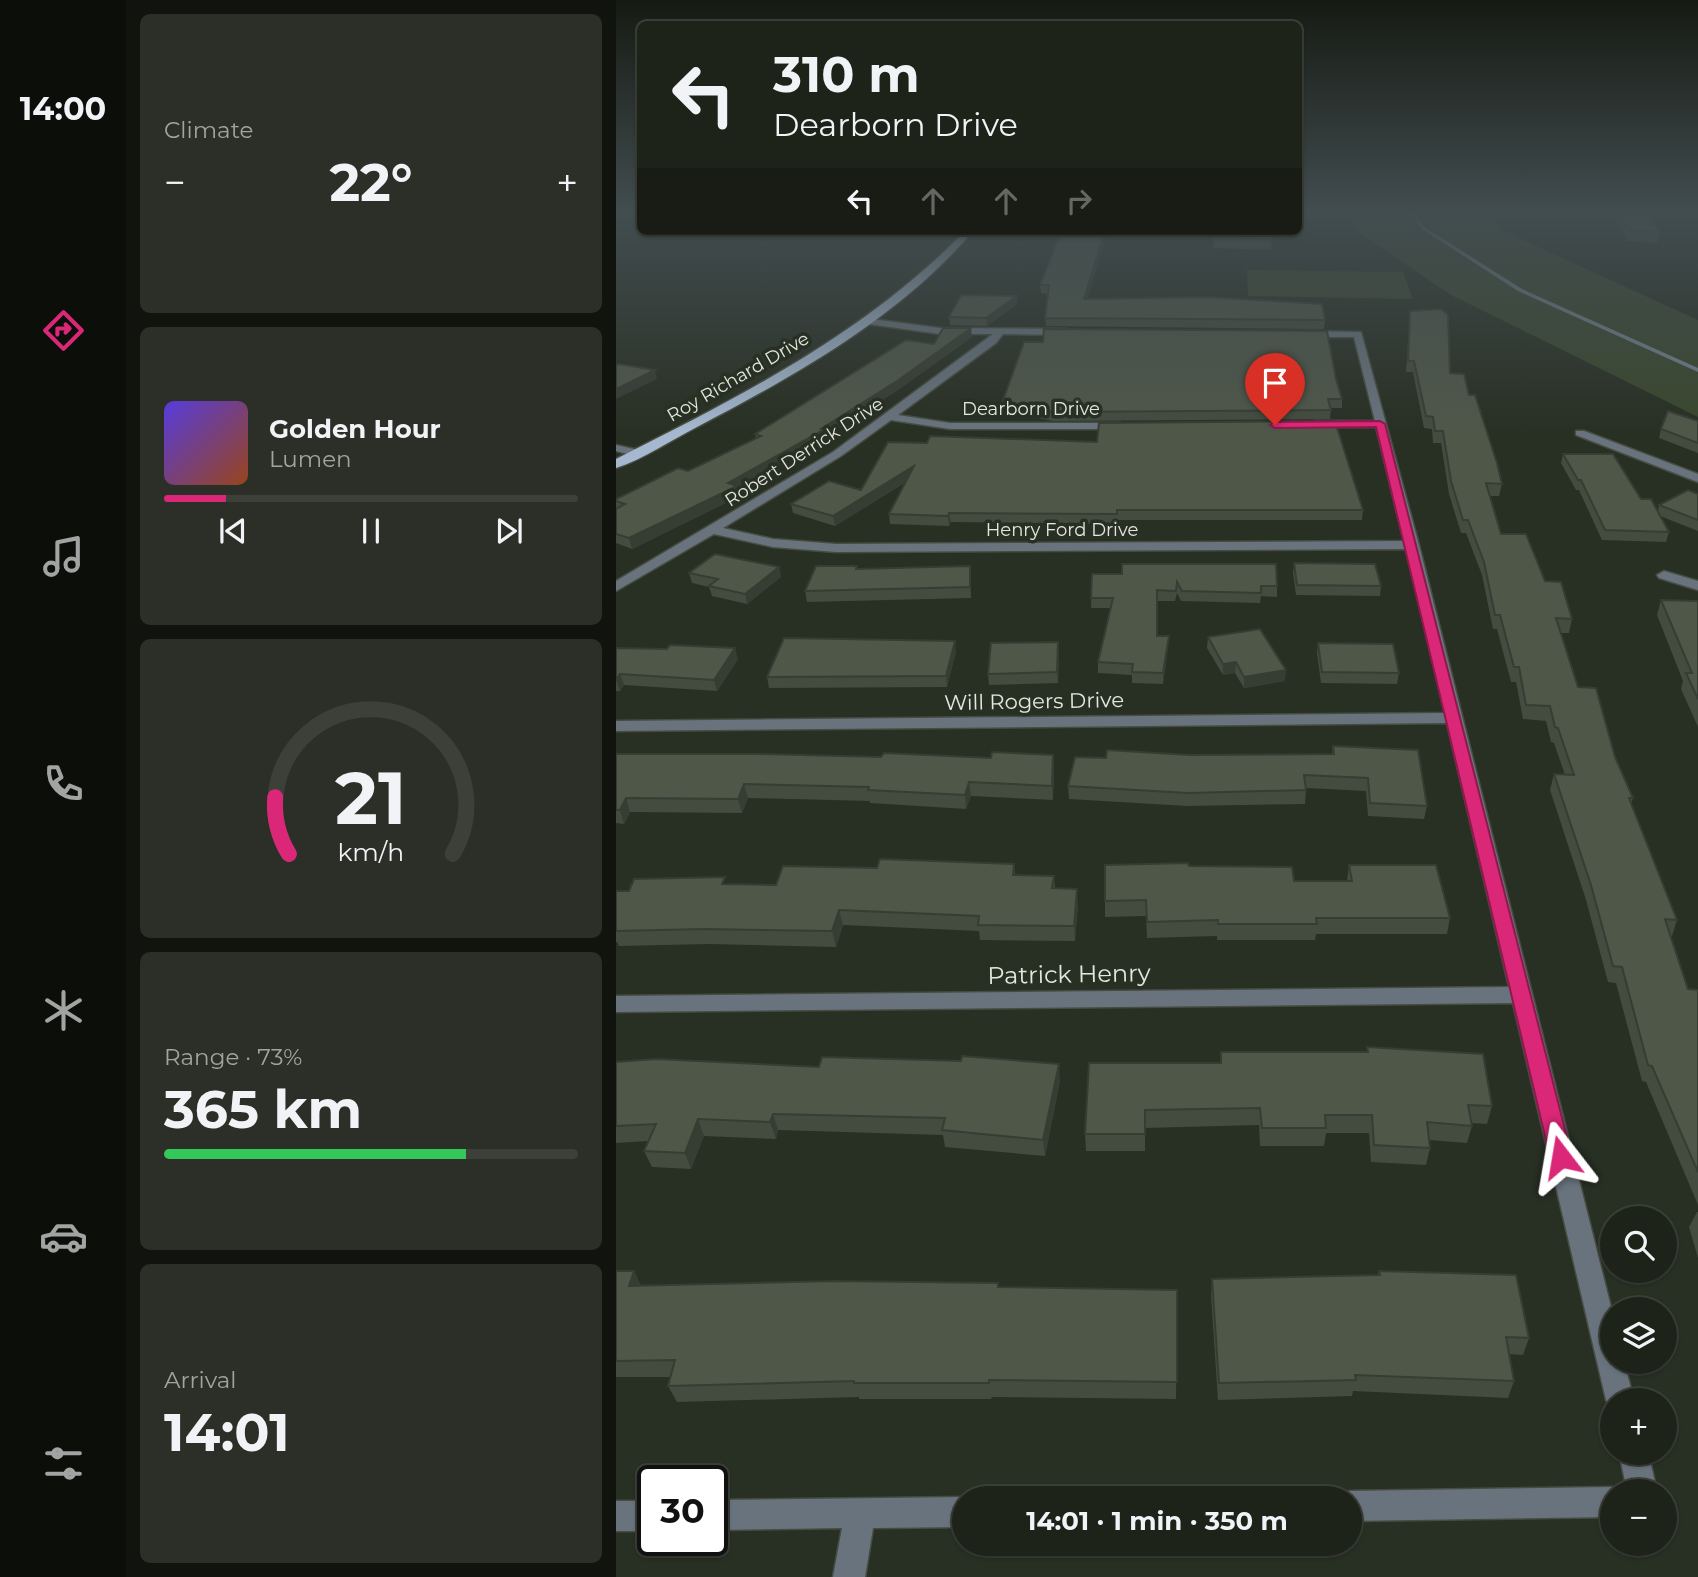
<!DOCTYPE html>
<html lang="en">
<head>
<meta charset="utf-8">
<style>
	body { margin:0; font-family:Montserrat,sans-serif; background:#2b2f27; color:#f1f3f6; height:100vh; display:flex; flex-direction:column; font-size:26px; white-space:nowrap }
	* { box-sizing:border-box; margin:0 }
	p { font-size:23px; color:#a1a4a2 }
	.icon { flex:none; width:38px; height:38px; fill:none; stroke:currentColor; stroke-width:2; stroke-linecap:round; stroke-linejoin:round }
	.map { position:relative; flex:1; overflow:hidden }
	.side { display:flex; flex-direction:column; gap:14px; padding:14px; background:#10130e; width:490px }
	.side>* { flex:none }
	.top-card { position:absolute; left:21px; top:21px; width:665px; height:214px; border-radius:10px; box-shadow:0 2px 5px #0004,0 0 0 2px #3c4039; background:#1e231a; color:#f1f3f6; overflow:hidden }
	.controls { position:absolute; left:984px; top:1206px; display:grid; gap:14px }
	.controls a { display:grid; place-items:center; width:77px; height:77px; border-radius:50%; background:#1e231a; box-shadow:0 2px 5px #0004,0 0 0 2px #3c4039; font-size:35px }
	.speed { position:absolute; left:21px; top:1465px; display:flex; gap:14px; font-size:35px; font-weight:700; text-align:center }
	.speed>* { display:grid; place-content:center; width:91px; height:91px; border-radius:50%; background:#1e231a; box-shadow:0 2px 5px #0004,0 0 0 2px #3c4039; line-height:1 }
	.speed .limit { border:4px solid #111; border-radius:10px; background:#fff; color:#111 }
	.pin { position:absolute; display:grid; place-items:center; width:60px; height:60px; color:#fff; margin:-72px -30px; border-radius:50% 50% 50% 0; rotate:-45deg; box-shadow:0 0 7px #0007 }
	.pin .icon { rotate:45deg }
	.me { position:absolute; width:77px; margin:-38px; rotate:346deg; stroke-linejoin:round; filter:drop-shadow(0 0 5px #0008) }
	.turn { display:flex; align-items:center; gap:24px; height:147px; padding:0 21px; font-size:32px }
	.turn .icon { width:91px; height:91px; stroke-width:2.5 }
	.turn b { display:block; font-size:49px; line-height:60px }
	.lanes { display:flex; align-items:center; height:66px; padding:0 21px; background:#0003; justify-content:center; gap:35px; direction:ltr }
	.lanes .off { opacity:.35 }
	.big { font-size:52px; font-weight:700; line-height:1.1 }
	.side .widget { flex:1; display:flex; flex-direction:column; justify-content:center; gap:10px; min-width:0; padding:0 24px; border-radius:10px; background:#2b2f27 }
	.side .dial { align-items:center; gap:0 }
	.dial svg { height:182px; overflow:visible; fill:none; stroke:#3c4039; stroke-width:7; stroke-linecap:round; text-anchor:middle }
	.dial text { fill:#f1f3f6; stroke:none }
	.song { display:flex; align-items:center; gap:21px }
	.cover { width:84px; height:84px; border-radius:10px; background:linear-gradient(135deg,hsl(250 70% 55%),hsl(20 70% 35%)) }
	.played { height:7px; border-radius:4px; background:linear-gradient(90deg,#db2777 15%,#3c4039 15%) }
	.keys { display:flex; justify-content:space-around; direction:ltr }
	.heat { display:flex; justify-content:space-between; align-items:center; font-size:38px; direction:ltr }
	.charge { height:10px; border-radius:5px; background:linear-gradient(90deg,#34c759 73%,#3c4039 0) }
	.trip { position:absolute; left:336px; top:1486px; width:410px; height:70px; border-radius:35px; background:#1e231a; box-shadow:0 2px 5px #0004,0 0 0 2px #3c4039; font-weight:700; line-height:70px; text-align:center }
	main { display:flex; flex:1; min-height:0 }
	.tab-bar { display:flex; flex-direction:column; width:126px; justify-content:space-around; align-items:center; background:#0c0e0a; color:#a1a4a2 }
	.tab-bar .icon { width:49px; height:49px }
	.tab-bar .active { color:#db2777 }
	.tab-bar b { font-size:32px; color:#f1f3f6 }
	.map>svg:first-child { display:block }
</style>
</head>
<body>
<main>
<nav class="tab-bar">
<b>14:00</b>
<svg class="icon active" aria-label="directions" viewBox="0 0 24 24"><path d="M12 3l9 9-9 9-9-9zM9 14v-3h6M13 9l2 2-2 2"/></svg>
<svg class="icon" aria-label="music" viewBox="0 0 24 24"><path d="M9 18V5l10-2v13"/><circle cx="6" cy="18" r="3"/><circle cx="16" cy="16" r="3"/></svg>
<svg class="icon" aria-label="phone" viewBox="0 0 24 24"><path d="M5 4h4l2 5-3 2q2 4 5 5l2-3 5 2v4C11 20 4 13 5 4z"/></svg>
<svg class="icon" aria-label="climate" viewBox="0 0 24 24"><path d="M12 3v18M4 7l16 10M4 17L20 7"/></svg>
<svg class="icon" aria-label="car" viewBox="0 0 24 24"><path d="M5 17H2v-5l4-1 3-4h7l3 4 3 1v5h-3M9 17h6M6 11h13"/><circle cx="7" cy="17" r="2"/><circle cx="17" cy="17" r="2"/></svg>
<svg class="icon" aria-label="filters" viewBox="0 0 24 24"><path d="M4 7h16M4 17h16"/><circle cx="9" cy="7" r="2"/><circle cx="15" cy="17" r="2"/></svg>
</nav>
<section class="side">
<div class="widget"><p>Climate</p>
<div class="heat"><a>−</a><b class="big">22°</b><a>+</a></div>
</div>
<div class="widget">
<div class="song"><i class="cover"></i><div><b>Golden Hour</b><p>Lumen</p></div></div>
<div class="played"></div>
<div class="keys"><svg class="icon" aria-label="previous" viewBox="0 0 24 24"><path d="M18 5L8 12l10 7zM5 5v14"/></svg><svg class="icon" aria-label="pause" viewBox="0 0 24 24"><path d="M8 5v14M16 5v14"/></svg><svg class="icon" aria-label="next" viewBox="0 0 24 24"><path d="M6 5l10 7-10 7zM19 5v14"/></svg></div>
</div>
<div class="widget dial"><svg viewBox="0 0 100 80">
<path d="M14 69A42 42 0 1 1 86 69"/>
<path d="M14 69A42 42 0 0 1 8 44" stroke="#db2777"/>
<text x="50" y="56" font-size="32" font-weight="700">21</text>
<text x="50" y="72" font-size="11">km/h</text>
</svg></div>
<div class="widget"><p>Range · 73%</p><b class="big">365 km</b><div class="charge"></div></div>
<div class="widget"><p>Arrival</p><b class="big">14:01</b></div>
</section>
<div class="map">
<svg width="1082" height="1577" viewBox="0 0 1082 1577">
	<rect width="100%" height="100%" fill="#282f23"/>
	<g fill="#3a472e">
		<polygon points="726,211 869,211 885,230 1082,320 1082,417 835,295 745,234"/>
		<polygon points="631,270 787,272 797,299 632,296"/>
	</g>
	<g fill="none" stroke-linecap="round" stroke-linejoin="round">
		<polygon fill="#72828f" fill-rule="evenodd" points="793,211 797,211 808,227 906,289 1082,368 1082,372 902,291 806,229"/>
		<defs>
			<g id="minor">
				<polygon points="248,318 324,328 450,329 455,332 450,335 387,334 380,343 282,415 334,423 505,423 511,426 505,429 334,429 275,420 225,456 107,528 157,539 220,544 788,541 760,427 698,427 692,424 698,421 759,421 738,337 688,337 683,334 688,331 745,332 803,545 996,1311 996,1362 1008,1362 1018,1400 996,1400 996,1411 990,1400 897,1003 0,1012 0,996 893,987 831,723 0,731 0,721 829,713 790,549 220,552 157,547 98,534 0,591 0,581 217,452 377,334 324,334 245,323 245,319"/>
				<polygon points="960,431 968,431 1082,474 1082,482 960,435"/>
				<polygon points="0,445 27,451 29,453 23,457 0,451"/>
				<polygon points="1048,571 1082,581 1082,590 1043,578 1041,575"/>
				<polygon points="1003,1452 1032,1452 1041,1491 1011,1491"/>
				<polygon points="996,1487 1006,1491 996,1491 996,1517 733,1521 733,1498 721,1498 733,1491"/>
				<polygon points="348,1497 350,1498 348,1498 348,1527 257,1528 249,1577 217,1577 226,1528 96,1530 96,1500"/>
				<rect x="0" y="1501" width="37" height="30"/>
			</g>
			<path id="major" d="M349,231h8c-73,86 -177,144 -276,196 -26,13 -53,32 -81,41v-9c125,-63 250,-126 349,-228z"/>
		</defs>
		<use href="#minor" stroke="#464c41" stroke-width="3"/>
		<use href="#major" stroke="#464c41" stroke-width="3"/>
		<use href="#minor" fill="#69737e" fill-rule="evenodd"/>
		<use href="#major" fill="#a5b8cf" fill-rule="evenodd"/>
	</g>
	<g fill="#444b3f">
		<polygon points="998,211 1030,211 1044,232 1041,243 1011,241 997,216"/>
		<polygon points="445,231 471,299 709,320 708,329 430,326 429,318 432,294 425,293 424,285"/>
		<polygon points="656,231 655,250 597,248 598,238"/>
		<polygon points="401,304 371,326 334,325 333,317"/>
		<polygon points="794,311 834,373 853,395 886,484 883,496 874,496 885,534 929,581 956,619 953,633 945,633 962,687 999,757 1017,798 1015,804 1061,920 1056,936 1054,936 1072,989 1082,990 1082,1205 1030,1082 1026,1081 1000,983 992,982 970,900 934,790 938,774 949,775 938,743 935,742 930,721 907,719 900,682 895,682 881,629 877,629 866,575 850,533 845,533 833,494 825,443 817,443 816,429 808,428 797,372 790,372"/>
		<polygon points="356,337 282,390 208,437 209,439 122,489 124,496 16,549 0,543 0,499 72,471 140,438 139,434 318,344"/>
		<polygon points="720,379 726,399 726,408 715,408 714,419 437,421 387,412 386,403"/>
		<polygon points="1082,421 1082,453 1043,438 1045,429"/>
		<polygon points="272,442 747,510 746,520 501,520 501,524 335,522 333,526 274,524 273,514 290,482 219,526 177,513 175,504 245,490"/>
		<polygon points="947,454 1025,499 1042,511 1043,505 1082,494 1082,531 1044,516 1053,532 1050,542 986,540 963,490 960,490 945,463"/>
		<polygon points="678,563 765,586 764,596 680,595 677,573"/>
		<polygon points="354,566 355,598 191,602 189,591 241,569"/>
		<polygon points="163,567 165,577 131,604 96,596 93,587 76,583 73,573"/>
		<polygon points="476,574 661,586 661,597 645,596 644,603 565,601 561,593 559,601 541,601 541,636 552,647 547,684 516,683 516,675 482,673 482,662 494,608 475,608"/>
		<polygon points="1045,600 1082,601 1082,727 1065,689 1067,681 1041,615"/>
		<polygon points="592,637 669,681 628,688 619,673 607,675 591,648"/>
		<polygon points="702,643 783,673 781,684 705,683 701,653"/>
		<polygon points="0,648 122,659 101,691 8,685 4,691 0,691"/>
		<polygon points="340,652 331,687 153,688 151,677"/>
		<polygon points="443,653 442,683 373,685 372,674"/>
		<polygon points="717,746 811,806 808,819 752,816 750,791 690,788 689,804 571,806 453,799 452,786 490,758 574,755 716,754"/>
		<polygon points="0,754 438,769 437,800 355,796 350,809 254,803 254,801 132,798 126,813 14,812 8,824 0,823"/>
		<polygon points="398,864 399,875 438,876 439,888 462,904 459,941 364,940 363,931 227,925 220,947 94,944 3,946 1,942 0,942 0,891 13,891 111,885 160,885 261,868"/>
		<polygon points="733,865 834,918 831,934 700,934 699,940 601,940 601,936 531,938 530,916 489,917 489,901 573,866 678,881 731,881"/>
		<polygon points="751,1047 876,1106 871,1124 855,1123 856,1126 851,1143 813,1140 814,1148 810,1165 755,1162 753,1133 710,1133 708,1146 644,1146 643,1125 529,1128 529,1151 470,1151 469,1134 604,1063 605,1052 751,1052"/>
		<polygon points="0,1062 444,1081 429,1156 329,1147 327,1135 162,1130 160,1139 88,1136 75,1169 36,1167 28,1151 32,1141 0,1143"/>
		<polygon points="1081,1212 1082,1212 1082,1258 1073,1227"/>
		<polygon points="0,1271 18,1271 25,1286 382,1283 383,1287 561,1290 560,1399 376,1397 375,1399 243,1399 243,1397 61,1402 52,1386 55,1377 0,1377"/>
		<polygon points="763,1271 913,1338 907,1355 893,1354 898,1381 892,1398 737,1391 736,1396 602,1400 595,1296 596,1279 762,1275"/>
	</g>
	<g fill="#373d33">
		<polygon points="489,231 492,231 469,308 468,299"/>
		<polygon points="401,296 401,304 371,326 370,318"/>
		<polygon points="355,328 356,337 282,390 208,437 209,439 122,489 124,496 16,549 13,538 112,483 205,429"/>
		<polygon points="39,370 41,379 0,399 0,389"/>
		<polygon points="298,466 299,476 219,526 217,516"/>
		<polygon points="333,513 335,522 333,526 332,516"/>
		<polygon points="163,567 165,577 131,604 129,594"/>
		<polygon points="553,636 552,647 547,684 547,673"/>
		<polygon points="339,641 340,652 331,687 330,676"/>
		<polygon points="442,642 443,653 442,683 441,672"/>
		<polygon points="119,648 122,659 101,691 98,680"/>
		<polygon points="620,662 619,673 607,675 607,664"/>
		<polygon points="670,670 669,681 628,688 628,677"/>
		<polygon points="4,674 8,685 4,691 0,680"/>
		<polygon points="437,755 438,769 437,800 436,786"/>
		<polygon points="353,782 355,796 350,809 349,795"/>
		<polygon points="128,784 132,798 126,813 122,799"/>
		<polygon points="10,798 14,812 8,824 4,810"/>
		<polygon points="461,889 462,904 459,941 458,926"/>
		<polygon points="223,910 227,925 220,947 216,931"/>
		<polygon points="443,1064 444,1081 429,1156 427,1140"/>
		<polygon points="157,1114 162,1130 160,1139 154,1122"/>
		<polygon points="82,1119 88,1136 75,1169 69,1153"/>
		<polygon points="18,1271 26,1288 13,1286"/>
	</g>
	<g fill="#4f5749" stroke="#373d33" stroke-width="2">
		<polygon points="1002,211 1030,211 1044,232 1014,231"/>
		<polygon points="445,231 489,231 468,299 593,297 706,304 709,320 429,318 433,285 424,285"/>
		<polygon points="599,231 656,231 656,239 598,238"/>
		<polygon points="345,295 401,296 370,318 333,317"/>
		<polygon points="825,309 832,315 834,373 848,374 853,395 859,395 881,463 886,484 870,483 885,534 910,534 929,581 945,582 956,619 940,618 962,687 980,688 999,757 1017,798 1013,798 1061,920 1049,919 1072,989 1082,990 1082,1172 1036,1066 1032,1065 1006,967 997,966 975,885 938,774 958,775 942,728 939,727 934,706 910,705 903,667 898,667 884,615 879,615 868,562 852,520 847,520 835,481 827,431 819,431 817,417 810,416 798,361 792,361 794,311"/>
		<polygon points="327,328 355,328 281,381 205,429 207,430 112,483 121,486 13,538 0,534 0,509 9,504 0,501 0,499 62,468 72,471 145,436 139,434 290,340 318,344"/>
		<polygon points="428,329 711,331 720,379 726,399 712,399 715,410 437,412 386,403 408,342 427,342"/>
		<polygon points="3,364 39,370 0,389 0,365"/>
		<polygon points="1052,411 1082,421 1082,443 1045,429"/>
		<polygon points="719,421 747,510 501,510 501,514 333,513 332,516 273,514 298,466 217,516 175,504 213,481 245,490 272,442 311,443 314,436 481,442 483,423"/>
		<polygon points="947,454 997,454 1025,499 1035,499 1053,532 989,530 965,480 962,480"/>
		<polygon points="1072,490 1082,494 1082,520 1043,505"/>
		<polygon points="99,554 163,567 129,594 93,586 102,579 73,573"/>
		<polygon points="678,563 759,564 765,586 681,585"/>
		<polygon points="506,564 660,564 661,586 645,586 645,593 566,591 561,582 560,591 541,590 541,636 553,636 547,673 516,672 517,664 482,662 497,598 475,598 476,574 506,574"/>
		<polygon points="200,566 241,566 240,569 354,566 354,587 189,591"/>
		<polygon points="1045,600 1082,601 1082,699 1070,673 1076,673"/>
		<polygon points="644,629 670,670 628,677 620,662 607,664 592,637"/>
		<polygon points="168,638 339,641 330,676 151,677"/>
		<polygon points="442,642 441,672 372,674 375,643"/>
		<polygon points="702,643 777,644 783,673 706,672"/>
		<polygon points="54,645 119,648 98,680 4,674 0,680 0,648 51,649"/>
		<polygon points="717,746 802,750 811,806 754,803 752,778 688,775 690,790 572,793 452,786 459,757 490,758 491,750 574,755 718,754"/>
		<polygon points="376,752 437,755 436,786 353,782 349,795 252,790 253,787 128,784 122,799 10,798 4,810 0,810 0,754 142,754 265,757 268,753 375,758"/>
		<polygon points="264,859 398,864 397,875 438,876 436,888 461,889 458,926 362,925 363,916 223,910 216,931 89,929 0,931 0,891 13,891 18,879 109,877 106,884 160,885 167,866 261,868"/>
		<polygon points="572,863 573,866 676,867 678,881 736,881 733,865 820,865 834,918 700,918 701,924 602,924 602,920 531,922 530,900 489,901 489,865"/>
		<polygon points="751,1047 867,1054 876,1106 852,1105 856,1126 811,1122 814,1148 758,1145 756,1115 709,1115 710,1128 646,1128 644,1108 529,1110 529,1134 469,1134 473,1063 605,1063 605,1052 752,1052"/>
		<polygon points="346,1056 443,1064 427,1140 326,1130 329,1118 157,1114 154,1122 82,1119 69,1153 28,1151 40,1124 0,1126 0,1062 40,1059 203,1067 206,1057 345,1061"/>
		<polygon points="0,1271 18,1271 13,1286 217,1281 382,1283 382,1287 561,1290 561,1382 373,1380 373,1383 238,1383 238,1381 52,1386 59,1360 0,1361"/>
		<polygon points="763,1271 900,1275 913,1338 890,1337 898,1381 739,1375 740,1380 603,1383 596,1279 764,1275"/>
	</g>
	<linearGradient id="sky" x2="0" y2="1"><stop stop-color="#161a13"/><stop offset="0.49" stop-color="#424d50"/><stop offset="1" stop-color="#424d50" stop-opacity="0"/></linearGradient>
	<rect width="1082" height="432" fill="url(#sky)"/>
	<polygon fill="#db2777" stroke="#8e194d" stroke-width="2" points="764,421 769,424 956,1157 953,1164 945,1167 937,1164 934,1157 760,427 659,428 654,425 659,422"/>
	<g text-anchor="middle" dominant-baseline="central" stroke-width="7" stroke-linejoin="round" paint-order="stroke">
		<g font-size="18" fill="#e3e7df" stroke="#282f23">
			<text transform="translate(122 377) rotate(-30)">Roy Richard Drive</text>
			<text x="415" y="409">Dearborn Drive</text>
			<text transform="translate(188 452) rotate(-33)">Robert Derrick Drive</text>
			<text x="446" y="530">Henry Ford Drive</text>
		</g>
		<g font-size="21" fill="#e3e7df" stroke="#282f23">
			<text transform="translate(418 701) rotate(-1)">Will Rogers Drive</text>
		</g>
		<g font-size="24" fill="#e3e7df" stroke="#282f23">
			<text transform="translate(453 974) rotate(-1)">Patrick Henry</text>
		</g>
	</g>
</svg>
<div class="controls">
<a><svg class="icon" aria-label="search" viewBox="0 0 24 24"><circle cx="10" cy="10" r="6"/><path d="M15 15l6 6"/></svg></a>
<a><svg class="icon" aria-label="layers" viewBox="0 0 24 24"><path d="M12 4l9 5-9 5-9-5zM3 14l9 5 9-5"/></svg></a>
<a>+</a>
<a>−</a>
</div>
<div class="speed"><div class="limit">30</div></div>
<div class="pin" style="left:659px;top:425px;background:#d93025"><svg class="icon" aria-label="arrive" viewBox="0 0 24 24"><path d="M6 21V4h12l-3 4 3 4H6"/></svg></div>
<svg class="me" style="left:945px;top:1157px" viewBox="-20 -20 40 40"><path d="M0-17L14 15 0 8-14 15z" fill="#db2777" stroke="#fff" stroke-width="4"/></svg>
<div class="trip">14:01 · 1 min · 350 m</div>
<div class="top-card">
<div class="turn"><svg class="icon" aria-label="left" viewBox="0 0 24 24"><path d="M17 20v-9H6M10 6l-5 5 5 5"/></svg><div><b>310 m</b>Dearborn Drive</div></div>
<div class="lanes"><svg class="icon" aria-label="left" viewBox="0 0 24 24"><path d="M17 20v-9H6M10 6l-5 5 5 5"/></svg><svg class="icon off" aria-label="ahead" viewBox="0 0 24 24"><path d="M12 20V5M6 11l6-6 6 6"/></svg><svg class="icon off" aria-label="ahead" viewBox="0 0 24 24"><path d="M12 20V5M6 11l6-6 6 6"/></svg><svg class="icon off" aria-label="right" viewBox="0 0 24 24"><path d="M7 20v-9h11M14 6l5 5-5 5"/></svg></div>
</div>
</div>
</main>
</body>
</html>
